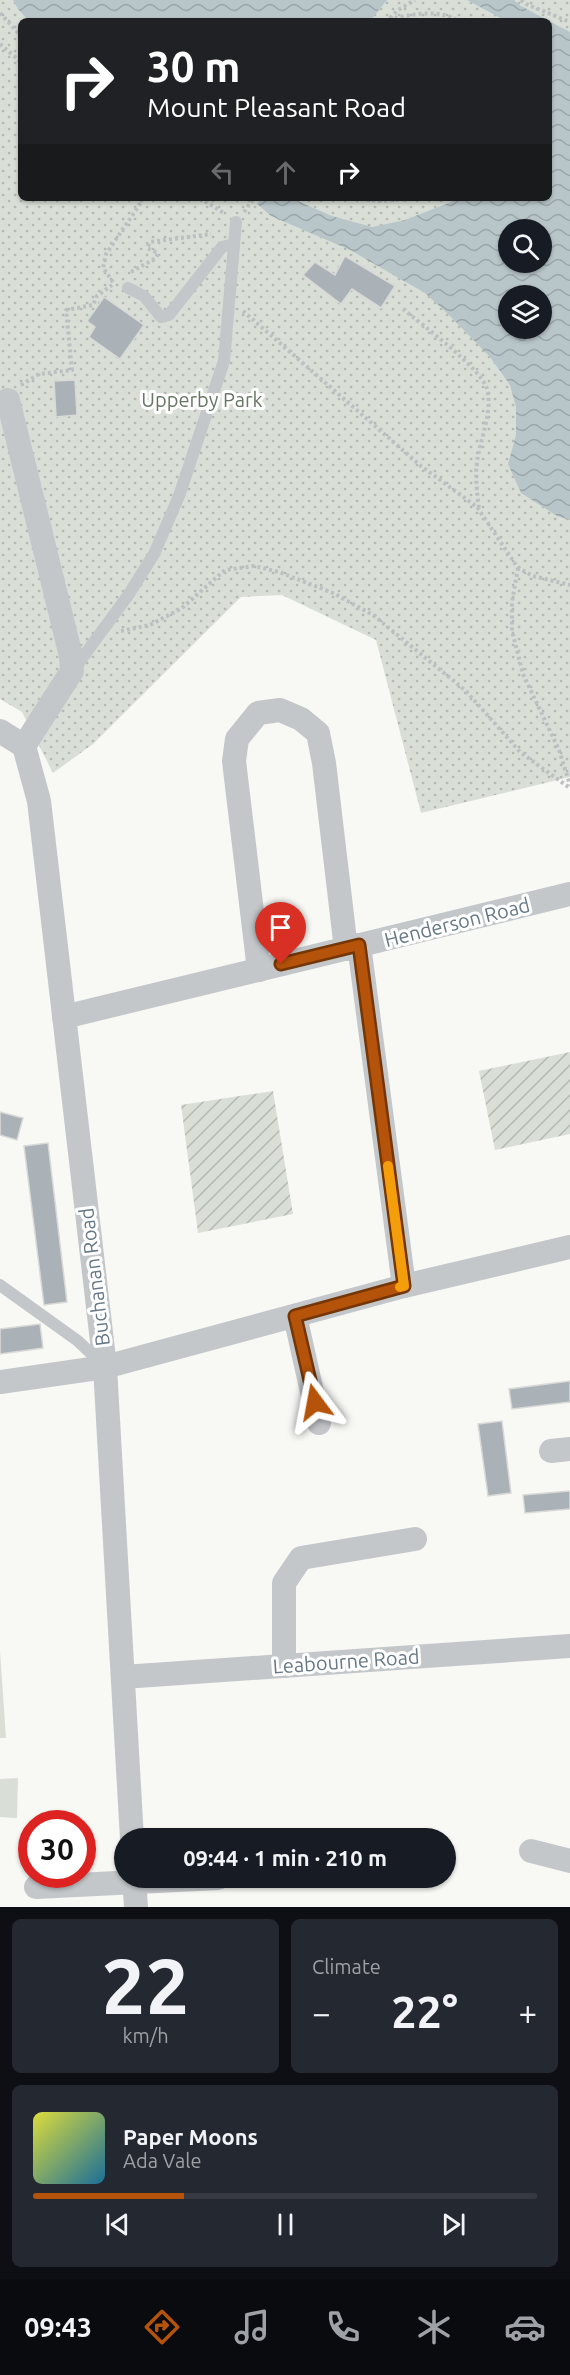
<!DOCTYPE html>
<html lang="en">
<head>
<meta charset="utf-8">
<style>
	body { margin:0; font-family:Ubuntu,sans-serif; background:#242831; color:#f1f3f6; height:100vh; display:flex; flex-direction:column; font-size:22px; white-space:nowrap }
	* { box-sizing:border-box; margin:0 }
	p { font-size:20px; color:#9ea1a6 }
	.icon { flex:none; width:33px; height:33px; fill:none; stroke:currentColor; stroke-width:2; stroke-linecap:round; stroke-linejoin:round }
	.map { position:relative; height:1907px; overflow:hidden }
	.sheet { display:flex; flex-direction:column; gap:12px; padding:12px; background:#0d0f14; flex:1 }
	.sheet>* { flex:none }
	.hud { position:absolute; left:18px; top:18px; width:534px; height:183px; border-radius:9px; box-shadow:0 2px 4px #0004; background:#202124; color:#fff; overflow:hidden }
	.buttons { position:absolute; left:498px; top:219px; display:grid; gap:12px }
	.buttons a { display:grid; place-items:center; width:54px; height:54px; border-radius:50%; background:#171b24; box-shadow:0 2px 4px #0004; font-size:30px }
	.speed { position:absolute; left:18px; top:1810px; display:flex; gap:12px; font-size:30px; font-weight:700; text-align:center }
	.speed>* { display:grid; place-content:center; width:78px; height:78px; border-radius:50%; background:#171b24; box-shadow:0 2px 4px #0004; line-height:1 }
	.speed .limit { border:9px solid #d22; background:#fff; color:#111 }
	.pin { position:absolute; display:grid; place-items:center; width:51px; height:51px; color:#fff; margin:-62px -26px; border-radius:50% 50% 50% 0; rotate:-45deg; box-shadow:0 0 6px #0007 }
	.pin .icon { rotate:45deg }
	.me { position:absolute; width:66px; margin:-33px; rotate:347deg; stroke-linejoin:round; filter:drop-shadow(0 0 4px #0008) }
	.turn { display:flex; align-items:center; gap:21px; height:126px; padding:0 30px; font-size:27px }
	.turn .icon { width:78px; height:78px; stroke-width:2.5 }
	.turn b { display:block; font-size:42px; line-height:51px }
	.lanes { display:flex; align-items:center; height:57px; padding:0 30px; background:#0003; justify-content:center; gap:30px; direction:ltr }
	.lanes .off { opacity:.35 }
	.big { font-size:45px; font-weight:700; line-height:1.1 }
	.sheet .card { flex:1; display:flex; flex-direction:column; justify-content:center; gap:9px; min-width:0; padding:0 21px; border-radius:9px; background:#242831 }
	.sheet .dial { align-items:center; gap:0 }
	.dial b { font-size:78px; line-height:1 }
	.song { display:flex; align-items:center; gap:18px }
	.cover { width:72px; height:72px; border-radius:9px; background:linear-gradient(135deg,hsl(60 70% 55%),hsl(200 70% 35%)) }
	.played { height:6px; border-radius:3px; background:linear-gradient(90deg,#b45309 30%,#363941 30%) }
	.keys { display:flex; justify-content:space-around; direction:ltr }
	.heat { display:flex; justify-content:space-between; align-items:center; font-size:33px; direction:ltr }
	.sheet .tiles { flex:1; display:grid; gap:12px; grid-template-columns:1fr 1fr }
	.card:last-child { grid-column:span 2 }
	.trip { position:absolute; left:114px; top:1828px; width:342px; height:60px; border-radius:30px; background:#171b24; box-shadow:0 2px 4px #0004; font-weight:700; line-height:60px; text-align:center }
	.menu { display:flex; height:96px; justify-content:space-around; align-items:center; background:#090b0e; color:#9ea1a6 }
	.menu .icon { width:42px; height:42px }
	.menu .active { color:#b45309 }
	.menu b { font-size:27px; color:#f1f3f6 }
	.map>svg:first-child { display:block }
</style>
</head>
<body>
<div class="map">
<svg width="570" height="1907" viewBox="0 0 570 1907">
	<defs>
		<pattern id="park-dots" width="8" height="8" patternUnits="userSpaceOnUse" patternTransform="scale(1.5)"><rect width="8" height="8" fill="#d9dfd6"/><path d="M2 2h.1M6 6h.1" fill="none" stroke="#b4bab3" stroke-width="1.8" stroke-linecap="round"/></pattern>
		<pattern id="garden-furrows" width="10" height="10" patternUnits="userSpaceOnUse" patternTransform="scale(1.5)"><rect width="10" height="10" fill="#d9dfd6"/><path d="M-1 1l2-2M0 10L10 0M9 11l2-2" fill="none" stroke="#b4bab3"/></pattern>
		<pattern id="water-waves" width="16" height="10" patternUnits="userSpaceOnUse" patternTransform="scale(1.5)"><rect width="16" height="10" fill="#b9c6c9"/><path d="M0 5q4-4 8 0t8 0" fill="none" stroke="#9aa6a9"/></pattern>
	</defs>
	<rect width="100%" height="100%" fill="#f8f8f5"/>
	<g fill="#d9dfd6">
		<polygon points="0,1651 6,1738 0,1738"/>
		<polygon points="18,1778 17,1818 0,1817 0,1779"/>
	</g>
	<path fill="url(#park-dots)" fill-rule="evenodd" d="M0,0h570v777l-149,36 -45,-173 -94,-45 -41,2 -148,147 -40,29 -31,-61 -22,-13zM21,21h528v177h-528zM508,230h34v32h-34zM508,296h34v32h-34z"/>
	<g fill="url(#garden-furrows)">
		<polygon points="570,1052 570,1134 495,1150 479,1071"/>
		<polygon points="273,1091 293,1214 198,1233 181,1105"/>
	</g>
	<g fill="url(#water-waves)" fill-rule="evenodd">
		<polygon points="13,0 387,0 370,21 29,21 18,9"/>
		<polygon points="467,0 514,0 521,6 549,21 506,21"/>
		<path d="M549,21l21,11v488l-13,-4 -36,-23 -13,-29 8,-29v-28l-6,-22 -20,-28 -43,-44 -22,-20 -35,-20 -40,-23 -79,-34 -14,-12 4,-6h30l41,18 40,11 33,-7 56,-22h88zM508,230h34v32h-34zM508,296h34v32h-34z"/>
	</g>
	<g fill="#aab2b8" stroke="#d9d9d7" stroke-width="1.5">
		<polygon points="345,256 395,286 381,308 352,289 341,304 303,275 315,262 335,275"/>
		<polygon points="104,297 144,325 120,359 89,337 95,327 87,321"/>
		<polygon points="75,380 77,415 56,417 54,381"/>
		<polygon points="0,1112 23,1118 17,1140 0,1135"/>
		<polygon points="48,1143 67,1302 44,1305 24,1146"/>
		<polygon points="40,1324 43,1348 0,1354 0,1329"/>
		<polygon points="570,1381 570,1402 512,1409 509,1389"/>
		<polygon points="502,1421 511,1493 488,1496 478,1424"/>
		<polygon points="570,1491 570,1509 525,1513 523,1495"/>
	</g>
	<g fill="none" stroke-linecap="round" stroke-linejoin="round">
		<g stroke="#bdc0c2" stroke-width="4" stroke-dasharray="3 3" stroke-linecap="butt">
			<polyline points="521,0 526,4 570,22"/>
			<polyline points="0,13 21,36"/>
			<polyline points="390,18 398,10 415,0"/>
			<path d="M389,19c21,-4 50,-11 69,2"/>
			<polyline points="0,44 21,62"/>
			<polyline points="200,198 225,214"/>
			<polyline points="348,198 380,201 427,198"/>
			<polyline points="244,212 254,198"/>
			<polyline points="131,272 156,258 158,253 147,248 150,242 211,234"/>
			<polyline points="113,282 103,268 106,254 144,198"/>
			<path d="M403,309c18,15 79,60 84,80 6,23 -7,50 -10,73 -2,15 0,31 2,46"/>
			<polyline points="243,311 421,466 477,507 518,568 533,576 570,585"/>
			<polyline points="21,385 39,374 72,370 66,310 93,305 97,296 112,285"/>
			<polyline points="518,568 512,602 512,631 523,674 559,750 570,785"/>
			<polyline points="121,631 150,625 182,608 225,570 254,566 279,572 333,593 373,615 466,691 520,752 570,788"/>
		</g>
		<g stroke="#c3c7ca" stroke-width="12">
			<polyline points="128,288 144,296 161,317 169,315 222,247 234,244"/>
			<polyline points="75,668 129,594 154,554 179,496 224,361 236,222"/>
			<polyline points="0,1285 78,1341 103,1365"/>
		</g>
		<g stroke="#c3c7ca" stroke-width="24">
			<polyline points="8,400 71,656 72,671 24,746"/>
			<polyline points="0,731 24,746 39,801 105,1367 132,1839"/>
			<polyline points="359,945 404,1286"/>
			<polyline points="259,970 234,761 237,739 258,713 280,710 301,719 318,733 324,763 346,949"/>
			<polyline points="64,1017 570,894"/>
			<polyline points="295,1316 319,1423"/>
			<polyline points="0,1382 105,1367 404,1286 570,1247"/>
			<polyline points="551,1451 570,1449"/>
			<polyline points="284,1666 284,1583 301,1558 415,1539"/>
			<polyline points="123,1677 570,1646"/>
			<polyline points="531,1851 570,1861"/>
			<polyline points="134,1878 136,1907"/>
			<polyline points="36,1887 218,1878"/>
		</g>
	</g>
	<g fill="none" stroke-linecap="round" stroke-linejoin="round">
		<defs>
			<polyline id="route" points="281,964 359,945 404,1286 295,1316 315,1402"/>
		</defs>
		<use href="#route" stroke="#753606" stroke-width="15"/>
		<use href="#route" stroke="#b45309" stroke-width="10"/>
		<polyline stroke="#f59e0b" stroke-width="10" points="388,1166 404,1286 400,1287"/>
	</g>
	<g text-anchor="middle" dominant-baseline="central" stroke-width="6" stroke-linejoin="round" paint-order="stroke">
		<g font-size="20" fill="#667862" stroke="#fff">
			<text x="202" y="399">Upperby Park</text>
		</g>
		<g font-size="20" fill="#677986" stroke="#fff">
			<text transform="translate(457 922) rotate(-14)">Henderson Road</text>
			<text transform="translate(94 1277) rotate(-97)">Buchanan Road</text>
			<text transform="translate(346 1661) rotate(-4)">Leabourne Road</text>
		</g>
	</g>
</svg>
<div class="buttons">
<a><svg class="icon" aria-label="search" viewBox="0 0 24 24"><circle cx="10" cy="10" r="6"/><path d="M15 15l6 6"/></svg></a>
<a><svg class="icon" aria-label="layers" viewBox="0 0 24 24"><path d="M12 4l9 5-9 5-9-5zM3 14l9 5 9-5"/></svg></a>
</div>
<div class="speed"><div class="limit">30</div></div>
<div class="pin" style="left:281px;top:964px;background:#d93025"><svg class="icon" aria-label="arrive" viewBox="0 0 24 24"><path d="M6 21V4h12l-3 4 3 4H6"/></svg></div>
<svg class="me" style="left:315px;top:1402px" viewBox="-20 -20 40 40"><path d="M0-17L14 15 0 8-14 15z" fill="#b45309" stroke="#fff" stroke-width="4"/></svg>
<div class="trip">09:44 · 1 min · 210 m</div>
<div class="hud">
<div class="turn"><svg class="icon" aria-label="right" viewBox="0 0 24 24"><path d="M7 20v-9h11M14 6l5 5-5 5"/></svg><div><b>30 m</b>Mount Pleasant Road</div></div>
<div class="lanes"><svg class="icon off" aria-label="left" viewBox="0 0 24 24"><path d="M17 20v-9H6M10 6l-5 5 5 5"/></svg><svg class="icon off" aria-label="ahead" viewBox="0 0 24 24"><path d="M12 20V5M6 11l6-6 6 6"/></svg><svg class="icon" aria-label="right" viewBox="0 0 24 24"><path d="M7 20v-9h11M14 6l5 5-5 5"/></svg></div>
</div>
</div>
<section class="sheet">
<div class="tiles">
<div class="card dial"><b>22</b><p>km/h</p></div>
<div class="card"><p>Climate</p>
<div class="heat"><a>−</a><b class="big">22°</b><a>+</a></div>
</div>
<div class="card">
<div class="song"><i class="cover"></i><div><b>Paper Moons</b><p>Ada Vale</p></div></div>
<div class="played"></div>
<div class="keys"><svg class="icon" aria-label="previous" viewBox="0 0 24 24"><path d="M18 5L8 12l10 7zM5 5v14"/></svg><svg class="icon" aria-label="pause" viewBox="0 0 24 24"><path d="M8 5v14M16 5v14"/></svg><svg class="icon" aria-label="next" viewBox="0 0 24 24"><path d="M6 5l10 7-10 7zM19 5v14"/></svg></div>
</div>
</div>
</section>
<nav class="menu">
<b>09:43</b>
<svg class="icon active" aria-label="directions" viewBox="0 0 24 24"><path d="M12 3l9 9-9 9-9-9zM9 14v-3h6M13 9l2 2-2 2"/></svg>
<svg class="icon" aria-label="music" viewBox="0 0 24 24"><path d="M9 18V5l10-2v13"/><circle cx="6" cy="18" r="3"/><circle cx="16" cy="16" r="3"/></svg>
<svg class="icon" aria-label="phone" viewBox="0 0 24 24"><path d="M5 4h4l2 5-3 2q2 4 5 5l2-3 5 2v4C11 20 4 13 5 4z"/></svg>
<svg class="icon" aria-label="climate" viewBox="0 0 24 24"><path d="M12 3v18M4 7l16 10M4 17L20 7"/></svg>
<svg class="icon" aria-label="car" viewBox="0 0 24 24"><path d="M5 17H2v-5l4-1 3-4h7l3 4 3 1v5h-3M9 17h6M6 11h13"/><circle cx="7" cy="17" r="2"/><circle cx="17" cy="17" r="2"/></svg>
</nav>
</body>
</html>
